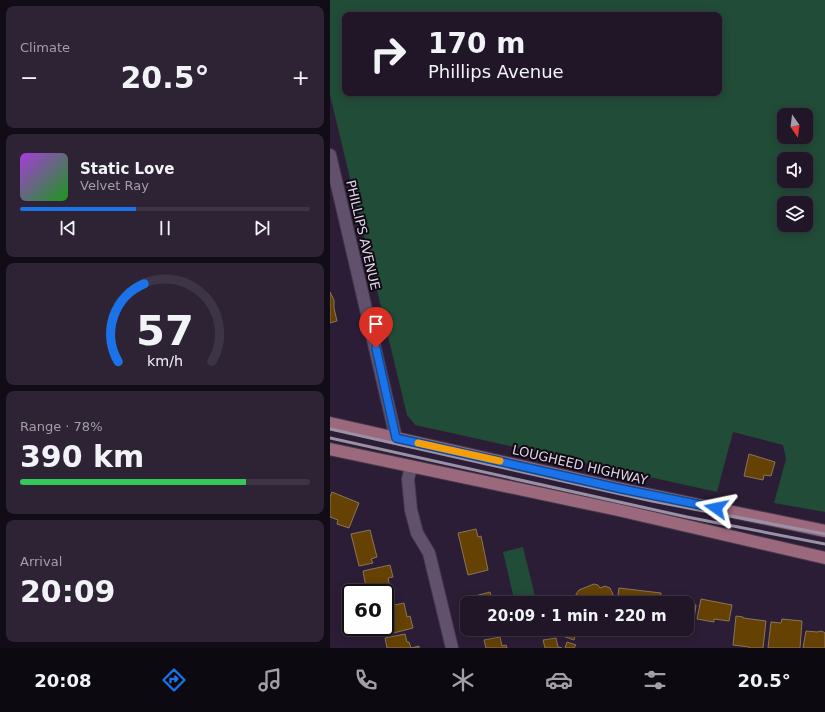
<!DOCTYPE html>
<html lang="en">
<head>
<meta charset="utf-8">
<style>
	body { margin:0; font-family:"DejaVu Sans",sans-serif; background:#2d2334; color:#f1f3f6; height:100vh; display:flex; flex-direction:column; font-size:15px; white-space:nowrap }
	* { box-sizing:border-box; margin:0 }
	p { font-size:13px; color:#a29fa8 }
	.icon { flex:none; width:22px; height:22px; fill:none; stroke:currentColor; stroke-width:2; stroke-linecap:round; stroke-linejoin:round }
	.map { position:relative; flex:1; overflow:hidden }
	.details { display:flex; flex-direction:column; gap:6px; padding:6px; background:#120c16; width:330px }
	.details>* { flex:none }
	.guide { position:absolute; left:12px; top:12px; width:380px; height:84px; border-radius:8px; box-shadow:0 2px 10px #0003,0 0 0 1px #3d3545; background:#201628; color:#f1f3f6; overflow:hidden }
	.needle { width:26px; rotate:166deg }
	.fabs { position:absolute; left:447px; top:108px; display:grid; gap:8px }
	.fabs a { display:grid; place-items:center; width:36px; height:36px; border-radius:8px; background:#201628; box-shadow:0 2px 10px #0003,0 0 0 1px #3d3545; font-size:20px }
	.speed { position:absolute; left:12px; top:584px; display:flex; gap:8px; font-size:20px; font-weight:700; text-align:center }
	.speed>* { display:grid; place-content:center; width:52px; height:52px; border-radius:50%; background:#201628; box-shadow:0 2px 10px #0003,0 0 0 1px #3d3545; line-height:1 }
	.speed .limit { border:2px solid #111; border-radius:6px; background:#fff; color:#111 }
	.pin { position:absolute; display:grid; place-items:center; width:34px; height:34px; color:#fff; margin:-41px -17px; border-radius:50% 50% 50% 0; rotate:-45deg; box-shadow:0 0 4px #0007 }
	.pin .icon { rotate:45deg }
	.me { position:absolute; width:44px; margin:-22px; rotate:282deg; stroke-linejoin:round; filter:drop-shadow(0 0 3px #0008) }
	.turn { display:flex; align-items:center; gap:14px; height:84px; padding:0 20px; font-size:18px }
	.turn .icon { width:52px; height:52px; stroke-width:2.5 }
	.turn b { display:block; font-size:28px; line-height:34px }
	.big { font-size:30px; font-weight:700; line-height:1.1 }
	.details .card { flex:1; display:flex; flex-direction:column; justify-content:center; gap:6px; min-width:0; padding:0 14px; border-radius:8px; background:#2d2334 }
	.details .dial { align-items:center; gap:0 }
	.dial svg { height:104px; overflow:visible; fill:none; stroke:#3d3545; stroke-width:7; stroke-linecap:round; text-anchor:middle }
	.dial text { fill:#f1f3f6; stroke:none }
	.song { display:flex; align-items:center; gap:12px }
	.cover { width:48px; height:48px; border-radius:6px; background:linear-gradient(135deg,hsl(280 70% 55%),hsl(120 70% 35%)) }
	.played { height:4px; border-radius:2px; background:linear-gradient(90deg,#1a73e8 40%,#3d3545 40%) }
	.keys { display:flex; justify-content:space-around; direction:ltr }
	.heat { display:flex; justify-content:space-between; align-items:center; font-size:22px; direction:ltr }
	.charge { height:6px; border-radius:3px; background:linear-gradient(90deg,#34c759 78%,#3d3545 0) }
	.trip { position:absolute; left:130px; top:596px; width:234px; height:40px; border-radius:8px; background:#201628; box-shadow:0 2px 10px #0003,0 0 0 1px #3d3545; font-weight:700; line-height:40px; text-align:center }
	.dock { display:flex; height:64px; justify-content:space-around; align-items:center; background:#0d0910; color:#a29fa8 }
	.dock .icon { width:28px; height:28px }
	.dock .selected { color:#1a73e8 }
	.dock b { font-size:18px; color:#f1f3f6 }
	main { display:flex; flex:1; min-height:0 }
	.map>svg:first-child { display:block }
</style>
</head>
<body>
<main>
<section class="details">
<div class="card"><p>Climate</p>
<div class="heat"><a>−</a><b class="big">20.5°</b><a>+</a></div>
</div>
<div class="card">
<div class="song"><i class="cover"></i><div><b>Static Love</b><p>Velvet Ray</p></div></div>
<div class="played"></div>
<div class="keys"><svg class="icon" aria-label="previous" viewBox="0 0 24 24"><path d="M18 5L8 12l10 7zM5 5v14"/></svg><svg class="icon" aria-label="pause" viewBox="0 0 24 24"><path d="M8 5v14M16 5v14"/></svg><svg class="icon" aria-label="next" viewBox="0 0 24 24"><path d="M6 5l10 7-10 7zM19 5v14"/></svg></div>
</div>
<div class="card dial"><svg viewBox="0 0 100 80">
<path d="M14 69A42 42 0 1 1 86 69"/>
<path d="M14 69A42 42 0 0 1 34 9" stroke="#1a73e8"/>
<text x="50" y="56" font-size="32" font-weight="700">57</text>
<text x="50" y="72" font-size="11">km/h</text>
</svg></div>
<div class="card"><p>Range · 78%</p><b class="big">390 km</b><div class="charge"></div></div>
<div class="card"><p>Arrival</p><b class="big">20:09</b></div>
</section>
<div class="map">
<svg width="495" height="648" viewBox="0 0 495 648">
	<rect width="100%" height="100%" fill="#2b1d36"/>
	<g fill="#214c37" fill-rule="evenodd">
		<path d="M0,0h495v512l-51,-9 12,-44 -3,-14 -50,-13 -16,60 -302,-67 -8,-10 -77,-320zM15,15h374v78h-374zM454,115h22v22h-22zM454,159h22v22h-22zM454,203h22v22h-22z"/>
		<polygon points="193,547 206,600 194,603 185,603 173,552"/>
	</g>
	<g fill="#654203" stroke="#8a7558">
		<polygon points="0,292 4,300 4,308 7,321 0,323"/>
		<polygon points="419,454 445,462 441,476 434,475 433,480 414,476"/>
		<polygon points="2,492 29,503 19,528 7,524 8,520 0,517 0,497"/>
		<polygon points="146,529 148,537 151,536 158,570 138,575 128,533"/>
		<polygon points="40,530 47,557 41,559 43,563 29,566 21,534"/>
		<polygon points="60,565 63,577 58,578 60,587 56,588 58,596 55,596 55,593 37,593 33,571"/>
		<polygon points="264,584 268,585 270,588 275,586 280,588 287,603 252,603 250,599 247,597 246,594 249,590"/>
		<polygon points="289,588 331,593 330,603 292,603 288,594"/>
		<polygon points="160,592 162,599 165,598 166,603 146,603 145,596"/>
		<polygon points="226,598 237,602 236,603 221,603 222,601 225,602"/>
		<polygon points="371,599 402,605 399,621 384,619 384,622 367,619"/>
		<polygon points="74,603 77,617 80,616 83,628 60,634 58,625 55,626 55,607"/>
		<polygon points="357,604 366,605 362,634 332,631 332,629 357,629"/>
		<polygon points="406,616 413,617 413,618 436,621 433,648 419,648 419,647 403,645"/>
		<polygon points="452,619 472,621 470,648 438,648 441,622 451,623"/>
		<polygon points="149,629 171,629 172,631 151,636"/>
		<polygon points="213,629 247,629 244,640"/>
		<polygon points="476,631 487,632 492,631 495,633 495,648 473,648"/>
		<polygon points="75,634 77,642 79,642 81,648 89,646 89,648 57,648 55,638"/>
		<polygon points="170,637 172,646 176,645 177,648 156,648 154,640"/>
		<polygon points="226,638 228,647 232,648 215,648 213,640"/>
		<polygon points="237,642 246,645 244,648 235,648"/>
	</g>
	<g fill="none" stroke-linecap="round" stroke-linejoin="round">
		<defs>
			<g id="minor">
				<polyline points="0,155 66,438"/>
				<polyline points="81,467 78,479 81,510 87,533 99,553 122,648"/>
			</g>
			<g id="major">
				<polyline points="0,423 292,489 495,531"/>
				<polyline points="0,449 288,510 495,558"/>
			</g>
		</defs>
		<use href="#minor" stroke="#44384d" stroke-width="14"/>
		<use href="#major" stroke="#44384d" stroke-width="14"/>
		<use href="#minor" stroke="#61516d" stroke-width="12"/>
		<use href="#major" stroke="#9c687b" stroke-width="12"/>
		<g stroke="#9b91a5" stroke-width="3">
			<polyline points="0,429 322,501 495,534"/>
			<polyline points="0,438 357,517 495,544"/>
		</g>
	</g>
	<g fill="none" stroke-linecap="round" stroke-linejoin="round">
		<defs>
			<polyline id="route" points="46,348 66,438 292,489 386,508"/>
		</defs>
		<use href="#route" stroke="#114b97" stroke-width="10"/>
		<use href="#route" stroke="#1a73e8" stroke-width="7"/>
		<polyline stroke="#f59e0b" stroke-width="7" points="88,443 170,461"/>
	</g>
	<g text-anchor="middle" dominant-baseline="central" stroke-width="4" stroke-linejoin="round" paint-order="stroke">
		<g font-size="13" fill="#ded5e6" stroke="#110a15">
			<text transform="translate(33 235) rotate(77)">PHILLIPS AVENUE</text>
			<text transform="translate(250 465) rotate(13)">LOUGHEED HIGHWAY</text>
		</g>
	</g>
</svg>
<div class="fabs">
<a><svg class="needle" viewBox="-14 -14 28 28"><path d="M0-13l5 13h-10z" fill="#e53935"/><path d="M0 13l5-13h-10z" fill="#a29fa8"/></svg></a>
<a><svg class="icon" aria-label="sound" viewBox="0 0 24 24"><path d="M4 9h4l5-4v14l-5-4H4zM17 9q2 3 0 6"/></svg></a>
<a><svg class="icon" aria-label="layers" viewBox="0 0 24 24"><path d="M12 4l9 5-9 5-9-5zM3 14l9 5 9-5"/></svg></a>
</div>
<div class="speed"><div class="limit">60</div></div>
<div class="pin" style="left:46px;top:348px;background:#d93025"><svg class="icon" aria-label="arrive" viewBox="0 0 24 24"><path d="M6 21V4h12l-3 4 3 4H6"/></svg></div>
<svg class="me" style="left:386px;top:508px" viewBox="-20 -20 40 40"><path d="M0-17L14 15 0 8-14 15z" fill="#1a73e8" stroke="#fff" stroke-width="4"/></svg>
<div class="trip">20:09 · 1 min · 220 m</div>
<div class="guide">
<div class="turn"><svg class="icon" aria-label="right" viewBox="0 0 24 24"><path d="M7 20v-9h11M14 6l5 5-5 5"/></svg><div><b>170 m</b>Phillips Avenue</div></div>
</div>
</div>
</main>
<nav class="dock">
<b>20:08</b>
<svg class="icon selected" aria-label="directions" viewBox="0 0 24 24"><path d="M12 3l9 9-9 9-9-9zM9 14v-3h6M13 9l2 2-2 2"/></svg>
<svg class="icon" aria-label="music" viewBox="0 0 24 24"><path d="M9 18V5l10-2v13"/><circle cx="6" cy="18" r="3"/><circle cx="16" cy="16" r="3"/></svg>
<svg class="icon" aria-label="phone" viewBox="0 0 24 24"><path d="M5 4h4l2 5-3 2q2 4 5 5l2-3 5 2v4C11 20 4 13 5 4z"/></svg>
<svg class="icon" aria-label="climate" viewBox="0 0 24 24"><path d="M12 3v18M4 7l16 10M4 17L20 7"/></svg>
<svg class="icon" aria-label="car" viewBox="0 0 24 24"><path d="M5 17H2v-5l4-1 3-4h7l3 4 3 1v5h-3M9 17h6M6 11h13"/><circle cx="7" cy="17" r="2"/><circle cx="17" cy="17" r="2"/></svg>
<svg class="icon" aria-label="filters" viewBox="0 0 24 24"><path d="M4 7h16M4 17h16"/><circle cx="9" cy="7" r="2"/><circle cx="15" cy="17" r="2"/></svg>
<b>20.5°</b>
</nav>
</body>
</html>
